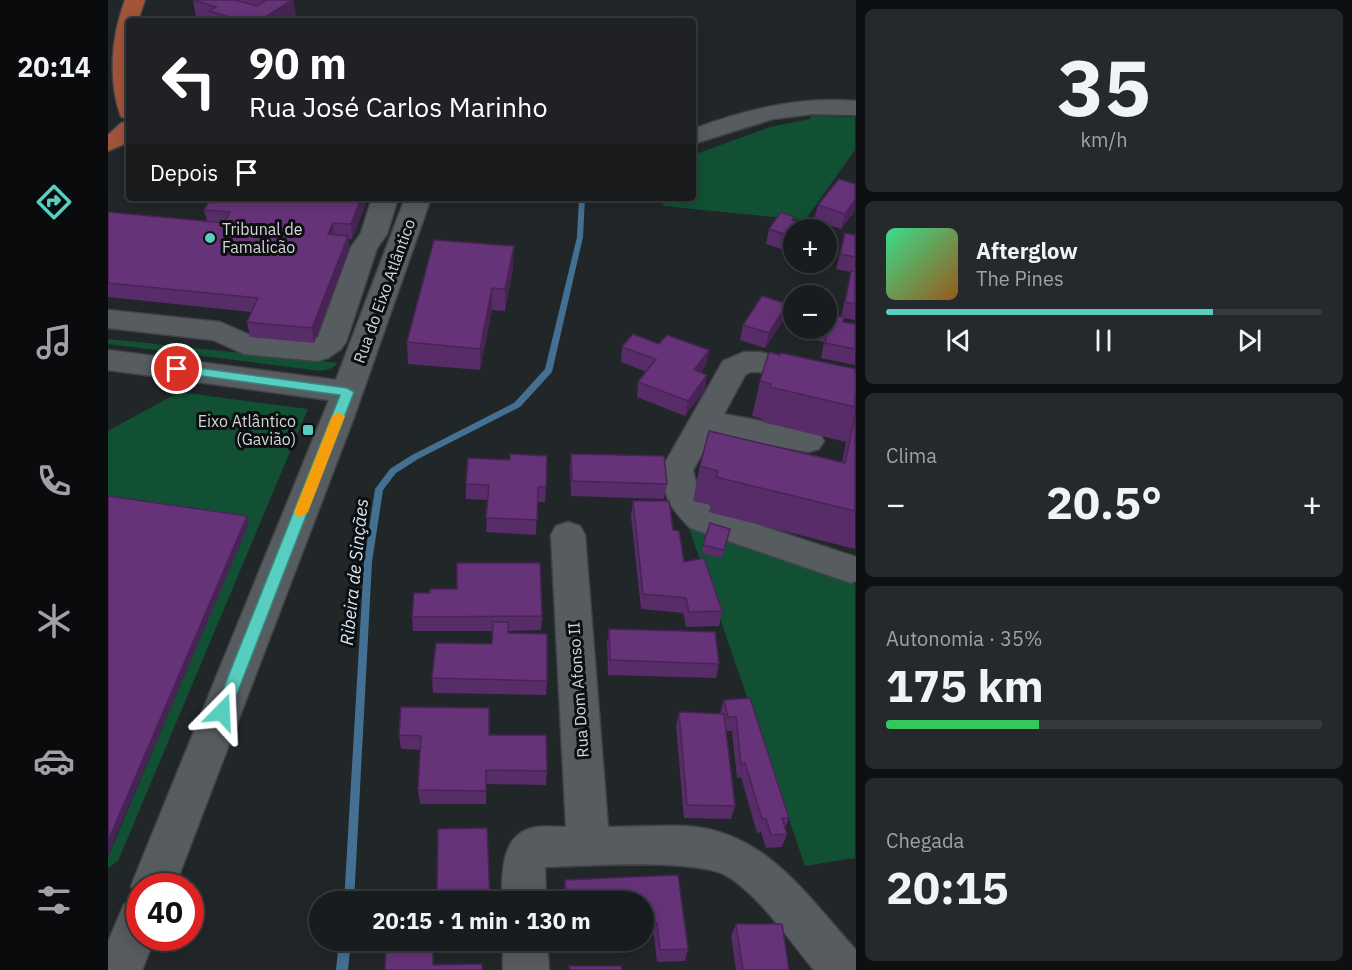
<!DOCTYPE html>
<html lang="pt">
<head>
<meta charset="utf-8">
<style>
	body { margin:0; font-family:"IBM Plex Sans",sans-serif; background:#26292c; color:#f1f3f6; height:100vh; display:flex; flex-direction:column; font-size:22px; white-space:nowrap }
	* { box-sizing:border-box; margin:0 }
	p { font-size:20px; color:#9fa1a4 }
	.icon { flex:none; width:33px; height:33px; fill:none; stroke:currentColor; stroke-width:2; stroke-linecap:round; stroke-linejoin:round }
	.map { position:relative; flex:1; overflow:hidden }
	.sheet { display:flex; flex-direction:column; gap:9px; padding:9px; background:#0e0f11; width:496px }
	.sheet>* { flex:none }
	.guide { position:absolute; left:18px; top:18px; width:570px; height:183px; border-radius:6px; box-shadow:0 3px 15px #0003,0 0 0 2px #373a3d; background:#202124; color:#fff; overflow:hidden }
	.fabs { position:absolute; left:675px; top:219px; display:grid; gap:12px }
	.fabs a { display:grid; place-items:center; width:54px; height:54px; border-radius:50%; background:#191c1f; box-shadow:0 3px 15px #0003,0 0 0 2px #373a3d; font-size:30px }
	.speed { position:absolute; left:18px; top:873px; display:flex; gap:12px; font-size:30px; font-weight:700; text-align:center }
	.speed>* { display:grid; place-content:center; width:78px; height:78px; border-radius:50%; background:#191c1f; box-shadow:0 3px 15px #0003,0 0 0 2px #373a3d; line-height:1 }
	.speed .limit { border:9px solid #d22; background:#fff; color:#111 }
	.pin { position:absolute; display:grid; place-items:center; width:51px; height:51px; color:#fff; margin:-26px; border:3px solid #fff; border-radius:50%; box-shadow:0 2px 6px #0007 }
	.me { position:absolute; width:66px; margin:-33px; rotate:21deg; stroke-linejoin:round; filter:drop-shadow(0 0 4px #0008) }
	.turn { display:flex; align-items:center; gap:21px; height:126px; padding:0 24px; font-size:27px }
	.turn .icon { width:78px; height:78px; stroke-width:2.5 }
	.turn b { display:block; font-size:42px; line-height:51px }
	.then { display:flex; align-items:center; height:57px; padding:0 24px; background:#0003; gap:12px; font-size:22px }
	.big { font-size:45px; font-weight:800; line-height:1.1 }
	.sheet .tile { flex:1; display:flex; flex-direction:column; justify-content:center; gap:9px; min-width:0; padding:0 21px; border-radius:9px; background:#26292c }
	.sheet .dial { align-items:center; gap:0 }
	.dial b { font-size:78px; line-height:1 }
	.song { display:flex; align-items:center; gap:18px }
	.cover { width:72px; height:72px; border-radius:9px; background:linear-gradient(135deg,hsl(150 70% 55%),hsl(30 70% 35%)) }
	.played { height:6px; border-radius:3px; background:linear-gradient(90deg,#58cec0 75%,#373a3d 75%) }
	.keys { display:flex; justify-content:space-around; direction:ltr }
	.heat { display:flex; justify-content:space-between; align-items:center; font-size:33px; direction:ltr }
	.charge { height:9px; border-radius:4px; background:linear-gradient(90deg,#34c759 35%,#373a3d 0) }
	.trip { position:absolute; left:201px; top:891px; width:345px; height:60px; border-radius:30px; background:#191c1f; box-shadow:0 3px 15px #0003,0 0 0 2px #373a3d; font-weight:800; line-height:60px; text-align:center }
	main { display:flex; flex:1; min-height:0 }
	.menu { display:flex; flex-direction:column; width:108px; justify-content:space-around; align-items:center; background:#0a0b0c; color:#9fa1a4 }
	.menu .icon { width:42px; height:42px }
	.menu .on { color:#58cec0 }
	.menu b { font-size:27px; color:#f1f3f6 }
	.map>svg:first-child { display:block }
</style>
</head>
<body>
<main>
<nav class="menu">
<b>20:14</b>
<svg class="icon on" aria-label="directions" viewBox="0 0 24 24"><path d="M12 3l9 9-9 9-9-9zM9 14v-3h6M13 9l2 2-2 2"/></svg>
<svg class="icon" aria-label="music" viewBox="0 0 24 24"><path d="M9 18V5l10-2v13"/><circle cx="6" cy="18" r="3"/><circle cx="16" cy="16" r="3"/></svg>
<svg class="icon" aria-label="phone" viewBox="0 0 24 24"><path d="M5 4h4l2 5-3 2q2 4 5 5l2-3 5 2v4C11 20 4 13 5 4z"/></svg>
<svg class="icon" aria-label="climate" viewBox="0 0 24 24"><path d="M12 3v18M4 7l16 10M4 17L20 7"/></svg>
<svg class="icon" aria-label="car" viewBox="0 0 24 24"><path d="M5 17H2v-5l4-1 3-4h7l3 4 3 1v5h-3M9 17h6M6 11h13"/><circle cx="7" cy="17" r="2"/><circle cx="17" cy="17" r="2"/></svg>
<svg class="icon" aria-label="filters" viewBox="0 0 24 24"><path d="M4 7h16M4 17h16"/><circle cx="9" cy="7" r="2"/><circle cx="15" cy="17" r="2"/></svg>
</nav>
<div class="map">
<svg width="748" height="970" viewBox="0 0 748 970">
	<rect width="100%" height="100%" fill="#212629"/>
	<g fill="#125034">
		<polygon points="703,116 747,117 747,150 697,220 555,206 556,198 585,198 585,155 662,127 702,119"/>
		<path d="M0,339l230,24c-8,8 -15,8 -26,7l-204,-26z"/>
		<polygon points="71,392 200,409 10,861 0,868 0,857 119,574 0,504 0,431"/>
		<polygon points="581,528 747,582 747,858 697,866"/>
	</g>
	<g fill="none" stroke-linecap="round" stroke-linejoin="round">
		<g fill="#447193" fill-rule="evenodd">
			<polygon points="471,198 477,198 475,237 444,372 412,407 310,459 288,473 275,490 264,562 246,902 236,902 256,562 267,489 282,469 304,455 406,403 437,369 469,237"/>
			<polygon points="231,940 243,940 240,970 228,970"/>
		</g>
		<defs>
			<g id="minor">
				<path d="M726,100l22,1v14l-44,-1 -39,5 -80,25v-15c46,-17 91,-29 141,-29z"/>
				<polygon points="264,198 290,198 279,234 269,248 238,342 233,349 220,358 210,361 136,354 105,340 0,328 0,310 112,322 144,336 204,341 210,337 243,247 253,233"/>
				<polygon points="297,198 323,198 245,420 67,886 32,886 32,938 47,938 34,970 0,970 0,942 16,904 29,899 23,886 221,400 0,370 0,350 228,380"/>
				<path d="M636,352h16l96,22v20l-96,-22h-10l-5,3 -21,39 84,16 11,3 5,8 -5,8 -11,3 -95,-18 -20,36 6,25 15,15 142,47v24l-5,2 -161,-55c-22,-23 -23,-27 -29,-58l62,-109z"/>
				<path d="M460,522l12,4 5,9 23,292c26,0 52,-2 78,-1 80,5 121,70 170,124v20h-42c-25,-30 -54,-74 -87,-94 -31,-18 -143,-10 -182,-9l1,35h-44c0,-28 -2,-70 35,-75 9,-1 19,0 29,0l-15,-292 5,-9z"/>
				<polygon points="395,940 439,940 441,970 395,970"/>
			</g>
			<g id="major">
				<path d="M17,0h20l-7,21h-9v98l-8,-2c-13,-36 -10,-80 4,-117z"/>
				<polygon points="21,121 21,142 0,151 0,135 13,123"/>
			</g>
		</defs>
		<use href="#minor" stroke="#3f4345" stroke-width="3"/>
		<use href="#major" stroke="#3f4345" stroke-width="3"/>
		<use href="#minor" fill="#575c60" fill-rule="evenodd"/>
		<use href="#major" fill="#a35439" fill-rule="evenodd"/>
	</g>
	<g fill="#582c68">
		<polygon points="85,0 185,0 188,18 184,21 94,21 88,19"/>
		<polygon points="260,198 244,239 240,239 241,250 206,343 142,337 139,322 143,312 0,297 0,212 99,221 96,210"/>
		<polygon points="710,205 747,211 733,229 706,220"/>
		<polygon points="661,229 686,230 686,247 682,252 658,244"/>
		<polygon points="737,233 747,235 747,320 736,318 735,322 747,324 747,365 713,358 716,342 693,337 695,328 718,328 718,314 733,317 743,272 728,269"/>
		<polygon points="405,267 397,311 384,310 372,370 300,364 299,342"/>
		<polygon points="676,319 657,348 632,340 635,325"/>
		<polygon points="551,344 601,350 598,365 593,372 597,390 577,416 529,397 530,382 539,372 513,362 514,347"/>
		<polygon points="672,355 747,369 747,549 601,512 603,505 585,501 592,466 734,462 738,442 654,422 655,419 644,416 652,381"/>
		<polygon points="463,454 559,484 556,499 463,496 462,469"/>
		<polygon points="358,484 438,487 437,502 429,502 428,535 378,532 380,500 358,499"/>
		<polygon points="525,501 565,530 576,562 614,611 611,626 578,627 575,613 533,609 523,516"/>
		<polygon points="622,529 614,558 594,553 595,545"/>
		<polygon points="434,616 433,630 400,631 400,633 439,681 438,695 325,693 324,678 384,644 384,631 305,631 304,617"/>
		<polygon points="501,629 611,664 608,678 500,675 499,643"/>
		<polygon points="642,698 681,818 677,828 679,834 674,847 658,848 653,832 649,833 633,777 629,778 624,731 618,731 627,806 623,819 576,818 568,726 571,712 612,714 616,700"/>
		<polygon points="291,735 381,735 439,771 438,785 378,784 378,804 312,804 310,790 313,750 293,749"/>
		<polygon points="570,875 580,949 577,961 549,962 546,935 536,935 536,902 456,902 456,893 457,880"/>
		<polygon points="628,924 681,970 628,970 623,936"/>
	</g>
	<g fill="#472455">
		<polygon points="184,0 185,0 188,18 184,21 151,21"/>
		<polygon points="747,195 747,211 733,229 737,214"/>
		<polygon points="253,198 260,198 244,239 243,224"/>
		<polygon points="225,223 226,238 220,234"/>
		<polygon points="240,236 241,250 206,343 204,328"/>
		<polygon points="685,237 686,247 682,252"/>
		<polygon points="406,246 405,267 397,311 397,289"/>
		<polygon points="384,288 384,310 372,370 372,349"/>
		<polygon points="679,304 676,319 657,348 661,333"/>
		<polygon points="601,350 598,365 584,385 586,370"/>
		<polygon points="599,375 597,390 577,416 580,401"/>
		<polygon points="139,516 141,524 0,855 0,841"/>
	</g>
	<g fill="#663379" stroke="#472455" stroke-width="1.5">
		<polygon points="85,0 127,0 149,6 157,1 153,0 184,0 151,21 125,21 128,19 101,11 108,7"/>
		<polygon points="731,179 747,184 747,200 737,214 710,205"/>
		<polygon points="103,198 253,198 243,224 225,223 220,234 240,236 204,328 139,322 150,298 0,283 0,212 116,223 122,212 96,210"/>
		<polygon points="673,212 686,217 684,220 695,224 690,230 686,230 685,237 661,229"/>
		<polygon points="737,233 747,235 747,257 732,254"/>
		<polygon points="326,240 406,246 397,289 384,288 372,349 299,342"/>
		<polygon points="743,271 747,271 747,304 737,302"/>
		<polygon points="654,296 679,304 661,333 635,325"/>
		<polygon points="718,314 736,317 735,322 747,324 747,349 717,343 720,327 718,327"/>
		<polygon points="525,334 551,344 559,335 601,350 586,370 599,375 580,401 530,382 548,359 514,347"/>
		<polygon points="661,352 672,355 673,353 747,369 747,407 662,387 663,384 652,381"/>
		<polygon points="747,415 747,511 608,477 610,471 592,466 601,431 737,463"/>
		<polygon points="402,454 439,456 438,487 430,487 429,520 378,518 381,485 358,484 360,458 402,460"/>
		<polygon points="463,454 556,456 559,484 464,481"/>
		<polygon points="0,496 139,516 0,841"/>
		<polygon points="525,501 561,501 565,530 571,531 576,562 596,558 614,611 581,612 578,598 535,594"/>
		<polygon points="602,523 622,529 616,550 595,545"/>
		<polygon points="349,563 432,563 434,616 304,617 306,593 322,593 322,589 349,589"/>
		<polygon points="385,622 400,622 400,633 439,634 439,681 324,678 328,643 384,644"/>
		<polygon points="501,629 607,632 611,664 502,660"/>
		<polygon points="642,698 681,818 674,818 679,834 663,835 658,819 654,819 637,763 633,764 628,717 620,717 616,700"/>
		<polygon points="293,707 381,708 381,735 438,735 439,771 378,770 378,791 310,790 313,736 291,735"/>
		<polygon points="571,712 616,714 627,806 579,805"/>
		<polygon points="379,828 382,902 329,902 330,829"/>
		<polygon points="570,875 580,949 552,950 549,923 536,923 536,902 459,902 457,880"/>
		<polygon points="628,924 674,924 681,970 635,970"/>
		<polygon points="325,944 325,965 374,964 374,970 277,970 278,945"/>
		<polygon points="461,966 513,966 514,970 462,970"/>
	</g>
	<polygon fill="#58cec0" stroke="#39867d" stroke-width="1.5" points="69,365 239,388 246,392 122,712 120,716 114,718 108,716 106,712 232,395 65,372 63,369 65,366"/>
	<polygon fill="#f59e0b" points="230,412 237,416 200,512 193,517 188,516 186,512 224,416"/>
	<g fill="#58cec0" stroke="#0c0e10" stroke-width="2">
		<circle cx="102" cy="238" r="6"/>
		<rect x="194" y="424" width="12" height="12" rx="3"/>
	</g>
	<g text-anchor="middle" dominant-baseline="central" stroke-width="6" stroke-linejoin="round" paint-order="stroke">
		<g font-size="16" fill="#d3d6d8" stroke="#0c0e10" text-anchor="start">
			<text x="114" y="229">Tribunal de<tspan x="114" dy="18">Famalicão</tspan></text>
			<text x="188" y="421" text-anchor="end">Eixo Atlântico<tspan x="188" dy="18">(Gavião)</tspan></text>
		</g>
		<g font-size="16" fill="#d3d6d8" stroke="#0c0e10">
			<text transform="translate(276 291) rotate(-70)">Rua do Eixo Atlântico</text>
			<text transform="translate(470 690) rotate(-94)">Rua Dom Afonso II</text>
		</g>
		<g font-size="18" font-style="italic" fill="#d5e7f8" stroke="#0c0e10">
			<text transform="translate(246 572) rotate(-84)">Ribeira de Sinçães</text>
		</g>
	</g>
</svg>
<div class="fabs">
<a>+</a>
<a>−</a>
</div>
<div class="speed"><div class="limit">40</div></div>
<div class="pin" style="left:69px;top:369px;background:#d93025"><svg class="icon" aria-label="arrive" viewBox="0 0 24 24"><path d="M6 21V4h12l-3 4 3 4H6"/></svg></div>
<svg class="me" style="left:114px;top:712px" viewBox="-20 -20 40 40"><path d="M0-17L14 15 0 8-14 15z" fill="#58cec0" stroke="#fff" stroke-width="4"/></svg>
<div class="trip">20:15 · 1 min · 130 m</div>
<div class="guide">
<div class="turn"><svg class="icon" aria-label="left" viewBox="0 0 24 24"><path d="M17 20v-9H6M10 6l-5 5 5 5"/></svg><div><b>90 m</b>Rua José Carlos Marinho</div></div>
<div class="then">Depois<svg class="icon" aria-label="arrive" viewBox="0 0 24 24"><path d="M6 21V4h12l-3 4 3 4H6"/></svg></div>
</div>
</div>
<section class="sheet">
<div class="tile dial"><b>35</b><p>km/h</p></div>
<div class="tile">
<div class="song"><i class="cover"></i><div><b>Afterglow</b><p>The Pines</p></div></div>
<div class="played"></div>
<div class="keys"><svg class="icon" aria-label="previous" viewBox="0 0 24 24"><path d="M18 5L8 12l10 7zM5 5v14"/></svg><svg class="icon" aria-label="pause" viewBox="0 0 24 24"><path d="M8 5v14M16 5v14"/></svg><svg class="icon" aria-label="next" viewBox="0 0 24 24"><path d="M6 5l10 7-10 7zM19 5v14"/></svg></div>
</div>
<div class="tile"><p>Clima</p>
<div class="heat"><a>−</a><b class="big">20.5°</b><a>+</a></div>
</div>
<div class="tile"><p>Autonomia · 35%</p><b class="big">175 km</b><div class="charge"></div></div>
<div class="tile"><p>Chegada</p><b class="big">20:15</b></div>
</section>
</main>
</body>
</html>
